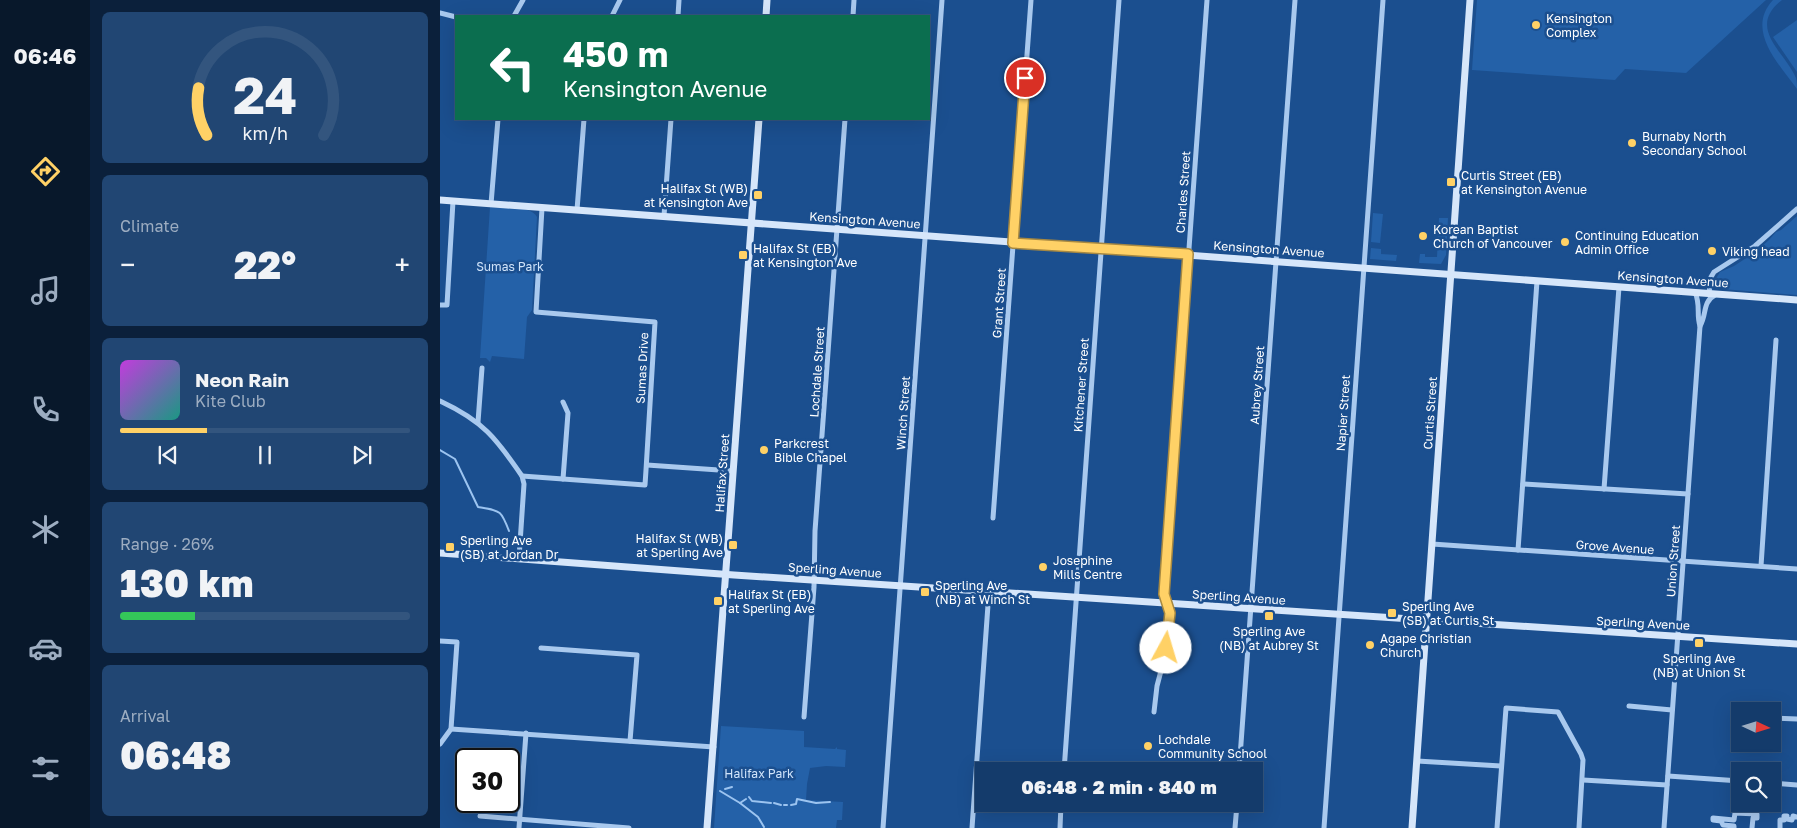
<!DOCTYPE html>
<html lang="en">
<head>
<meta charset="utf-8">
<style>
	body { margin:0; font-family:"Golos Text",sans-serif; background:#214673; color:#f1f3f6; height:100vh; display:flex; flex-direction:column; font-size:19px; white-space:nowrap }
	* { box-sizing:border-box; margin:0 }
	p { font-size:16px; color:#9dadc1 }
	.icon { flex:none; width:28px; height:28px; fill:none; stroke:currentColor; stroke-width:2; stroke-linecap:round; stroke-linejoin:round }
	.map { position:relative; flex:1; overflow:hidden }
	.details { display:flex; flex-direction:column; gap:12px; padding:12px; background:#0b203b; width:350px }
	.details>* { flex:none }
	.top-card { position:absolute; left:15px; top:15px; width:475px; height:105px; border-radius:0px; box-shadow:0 5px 20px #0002,0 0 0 1px #33557e; background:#0b6e4f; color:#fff; overflow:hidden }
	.needle { width:32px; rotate:94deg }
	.tools { position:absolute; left:1291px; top:702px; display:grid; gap:10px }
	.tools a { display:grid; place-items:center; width:50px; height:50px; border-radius:0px; background:#143b6b; box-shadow:0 5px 20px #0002,0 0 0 1px #33557e; font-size:25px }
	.speed { position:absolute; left:15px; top:748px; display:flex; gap:10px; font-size:25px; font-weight:700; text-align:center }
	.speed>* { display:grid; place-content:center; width:65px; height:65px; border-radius:50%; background:#143b6b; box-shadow:0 5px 20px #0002,0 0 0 1px #33557e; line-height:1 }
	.speed .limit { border:2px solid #111; border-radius:8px; background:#fff; color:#111 }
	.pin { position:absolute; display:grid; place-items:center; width:42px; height:42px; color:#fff; margin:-21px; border:2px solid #fff; border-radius:50%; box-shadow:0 1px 5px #0007 }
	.me { position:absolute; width:55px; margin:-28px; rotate:6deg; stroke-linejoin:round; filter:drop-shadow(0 0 4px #0008) }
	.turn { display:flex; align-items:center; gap:18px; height:105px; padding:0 25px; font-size:22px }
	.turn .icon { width:65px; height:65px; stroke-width:2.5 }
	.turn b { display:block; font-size:35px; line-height:42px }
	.big { font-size:38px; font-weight:800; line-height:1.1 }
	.details .tile { flex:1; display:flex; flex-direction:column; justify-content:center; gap:8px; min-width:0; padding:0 18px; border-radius:8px; background:#214673 }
	.details .dial { align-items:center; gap:0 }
	.dial svg { height:130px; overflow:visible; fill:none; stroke:#33557e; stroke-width:7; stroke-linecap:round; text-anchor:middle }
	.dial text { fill:#f1f3f6; stroke:none }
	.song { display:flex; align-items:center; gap:15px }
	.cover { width:60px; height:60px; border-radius:8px; background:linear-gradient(135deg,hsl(290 70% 55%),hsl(170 70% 35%)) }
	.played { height:5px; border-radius:2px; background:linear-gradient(90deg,#ffd166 30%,#33557e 30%) }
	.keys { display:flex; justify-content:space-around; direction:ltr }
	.heat { display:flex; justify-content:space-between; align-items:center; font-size:28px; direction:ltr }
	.charge { height:8px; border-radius:4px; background:linear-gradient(90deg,#34c759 26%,#33557e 0) }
	.trip { position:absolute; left:535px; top:762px; width:288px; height:50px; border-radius:0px; background:#143b6b; box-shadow:0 5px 20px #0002,0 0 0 1px #33557e; font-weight:800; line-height:50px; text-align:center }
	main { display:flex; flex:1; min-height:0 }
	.dock { display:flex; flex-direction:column; width:90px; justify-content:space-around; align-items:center; background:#08182b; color:#9dadc1 }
	.dock .icon { width:35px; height:35px }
	.dock .current { color:#ffd166 }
	.dock b { font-size:22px; color:#f1f3f6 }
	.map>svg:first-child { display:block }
</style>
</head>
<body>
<main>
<nav class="dock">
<b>06:46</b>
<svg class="icon current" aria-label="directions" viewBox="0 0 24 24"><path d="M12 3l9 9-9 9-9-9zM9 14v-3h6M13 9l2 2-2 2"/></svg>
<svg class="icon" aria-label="music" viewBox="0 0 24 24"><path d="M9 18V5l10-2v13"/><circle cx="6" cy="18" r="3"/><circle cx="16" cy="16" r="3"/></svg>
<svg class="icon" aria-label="phone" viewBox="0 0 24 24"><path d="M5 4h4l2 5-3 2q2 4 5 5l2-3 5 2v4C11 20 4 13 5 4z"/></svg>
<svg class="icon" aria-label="climate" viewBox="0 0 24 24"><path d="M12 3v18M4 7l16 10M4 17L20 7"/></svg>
<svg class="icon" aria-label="car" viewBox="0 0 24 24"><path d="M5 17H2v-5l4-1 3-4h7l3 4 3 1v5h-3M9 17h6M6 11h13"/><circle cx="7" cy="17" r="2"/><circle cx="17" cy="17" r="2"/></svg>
<svg class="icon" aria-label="filters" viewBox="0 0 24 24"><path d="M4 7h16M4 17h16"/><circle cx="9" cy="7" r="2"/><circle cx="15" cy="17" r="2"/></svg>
</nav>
<section class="details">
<div class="tile dial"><svg viewBox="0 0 100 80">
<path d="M14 69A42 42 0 1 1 86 69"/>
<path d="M14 69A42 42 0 0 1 9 40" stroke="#ffd166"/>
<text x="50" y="56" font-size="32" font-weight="700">24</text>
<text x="50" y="72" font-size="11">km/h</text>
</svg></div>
<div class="tile"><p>Climate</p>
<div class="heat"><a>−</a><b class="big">22°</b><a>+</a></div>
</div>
<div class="tile">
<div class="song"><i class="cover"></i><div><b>Neon Rain</b><p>Kite Club</p></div></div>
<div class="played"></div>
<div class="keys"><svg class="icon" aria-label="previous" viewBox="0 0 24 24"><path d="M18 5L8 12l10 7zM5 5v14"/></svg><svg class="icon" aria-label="pause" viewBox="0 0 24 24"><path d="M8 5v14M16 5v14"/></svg><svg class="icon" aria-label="next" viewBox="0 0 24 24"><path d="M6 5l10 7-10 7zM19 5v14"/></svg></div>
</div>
<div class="tile"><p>Range · 26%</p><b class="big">130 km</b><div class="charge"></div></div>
<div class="tile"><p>Arrival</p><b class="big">06:48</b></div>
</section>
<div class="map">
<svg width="1357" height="828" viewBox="0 0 1357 828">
	<rect width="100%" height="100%" fill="#1b4f8f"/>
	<g fill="#2461a8">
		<polygon points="1037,0 1326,0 1246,73 1185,69 1175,80 1032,70"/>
		<path d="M1333,0h9c-36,28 3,52 14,78 1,3 1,8 1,11 -18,-25 -52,-59 -24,-89z"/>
		<polygon points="1357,20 1357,72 1333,37"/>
		<path d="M50,207c12,1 42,-2 47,10l-5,93 -5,7 -3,42 -32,-3 -2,6 -4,-4h-6z"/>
		<polygon points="933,213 943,214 940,243 931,242"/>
		<polygon points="1357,216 1357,295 1282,289 1277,286 1275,280 1280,272 1294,266 1314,253 1329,240 1336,232 1341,230"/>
		<polygon points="999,218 1008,218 1006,255 1001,264 979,263 980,254 985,254 985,257 997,257"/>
		<polygon points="931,248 941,249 941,254 957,255 956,261 930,259"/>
		<polygon points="281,726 364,731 364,747 395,749 397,747 397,749 406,750 405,767 386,766 370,768 367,784 366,800 403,802 402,820 397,820 396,828 274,828"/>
	</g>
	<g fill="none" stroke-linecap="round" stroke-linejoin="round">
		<g stroke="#9cc4f0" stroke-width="2">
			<path d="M0,450l15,9 23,48c23,4 23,3 31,24"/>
			<polyline points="285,789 292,787"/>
			<polyline points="280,791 300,803 306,799"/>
			<polyline points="309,797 312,801 331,803"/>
			<polyline points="300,803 318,817 324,827"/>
			<polyline points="334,803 341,805"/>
			<polyline points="344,805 347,805"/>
			<polyline points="351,805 356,804 357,799 376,803 390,802"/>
		</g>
		<g stroke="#a9c9ee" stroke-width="5">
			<polyline points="0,13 16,17"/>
			<polyline points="74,16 83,0"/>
			<polyline points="172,16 180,0"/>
			<polyline points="238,16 239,0"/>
			<polyline points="413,16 414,0"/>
			<polyline points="51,204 58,119"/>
			<polyline points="137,210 144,119"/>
			<polyline points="224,216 231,119"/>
			<path d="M1255,292c6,14 1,22 5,34"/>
			<polyline points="1269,293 1271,277 1274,272 1315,246 1357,209"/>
			<polyline points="0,305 7,305 13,201"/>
			<path d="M0,401c43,20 56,37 82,75l2,8 -5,74"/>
			<polyline points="123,402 128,413 123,479"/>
			<polyline points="38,422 42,368"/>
			<polyline points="207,465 293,471"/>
			<polyline points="82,476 205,485 206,470 215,322 96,312 102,208"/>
			<polyline points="1083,484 1248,494"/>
			<polyline points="1164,489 1179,287"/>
			<polyline points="553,518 591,0"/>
			<polyline points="992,544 1357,569"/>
			<polyline points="1078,550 1097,281"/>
			<polyline points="1321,566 1336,340"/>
			<polyline points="0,641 17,642 11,729 0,744"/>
			<polyline points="101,648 197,655 190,741"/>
			<polyline points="1189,706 1232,710"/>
			<polyline points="714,712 717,686 727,648 730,613 724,594 767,0"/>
			<polyline points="364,717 374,587 375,531 405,119"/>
			<polyline points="1332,718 1357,719"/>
			<polyline points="11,729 274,747"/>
			<polyline points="977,761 1061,766"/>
			<polyline points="624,771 679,0"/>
			<polyline points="799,771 855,0"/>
			<polyline points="1228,776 1300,781"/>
			<polyline points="1143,780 1227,785"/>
			<polyline points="1332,783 1357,785"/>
			<polyline points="40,816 189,828"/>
			<polyline points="79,828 86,733"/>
			<polyline points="443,828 502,0"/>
			<polyline points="532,828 549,591"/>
			<polyline points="620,828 621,804"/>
			<polyline points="795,828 797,804"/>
			<polyline points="884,828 943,0"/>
			<polyline points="1057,828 1066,708 1118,712 1141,754 1143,760 1139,828"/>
			<path d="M1224,828l36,-502c7,-11 2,-24 15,-31"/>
			<polyline points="1294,828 1294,826 1283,825 1281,821 1273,820 1273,818 1294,820 1295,813 1317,814 1317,818 1313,818 1312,828"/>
			<polyline points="1340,828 1340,820 1344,820 1344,816 1347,816 1347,819 1352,820 1353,816 1357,817"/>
		</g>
		<g stroke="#d6e6fa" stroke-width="7">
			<polyline points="326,16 327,0"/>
			<polyline points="0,200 1357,300"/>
			<polyline points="0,553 294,575 1357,644"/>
			<polyline points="267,828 319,119"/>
			<polyline points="972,828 1030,0"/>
		</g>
	</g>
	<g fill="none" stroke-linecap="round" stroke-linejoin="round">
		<defs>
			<polyline id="route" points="585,78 573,243 748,254 724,594 730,613 726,648"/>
		</defs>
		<use href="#route" stroke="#a68842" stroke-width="12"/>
		<use href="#route" stroke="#ffd166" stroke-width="9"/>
	</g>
	<g fill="#ffd166" stroke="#1b4f8f" stroke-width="2">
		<circle cx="1096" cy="25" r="5"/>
		<circle cx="1192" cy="143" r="5"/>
		<rect x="1006" y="177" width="10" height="10" rx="2.5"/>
		<rect x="313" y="190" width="10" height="10" rx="2.5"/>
		<circle cx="983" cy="236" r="5"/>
		<circle cx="1125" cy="242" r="5"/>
		<circle cx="1272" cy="251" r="5"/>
		<rect x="298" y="250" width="10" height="10" rx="2.5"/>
		<circle cx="324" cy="450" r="5"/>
		<rect x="288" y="540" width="10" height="10" rx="2.5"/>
		<rect x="5" y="542" width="10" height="10" rx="2.5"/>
		<circle cx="603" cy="567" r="5"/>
		<rect x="480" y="587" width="10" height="10" rx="2.5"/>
		<rect x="273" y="596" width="10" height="10" rx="2.5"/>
		<rect x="947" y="608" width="10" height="10" rx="2.5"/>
		<rect x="824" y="611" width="10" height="10" rx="2.5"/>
		<rect x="1254" y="638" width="10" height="10" rx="2.5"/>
		<circle cx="930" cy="645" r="5"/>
		<circle cx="708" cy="746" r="5"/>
	</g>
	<g text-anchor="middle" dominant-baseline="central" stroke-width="5" stroke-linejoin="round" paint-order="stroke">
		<g font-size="12" fill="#fff" stroke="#1b4f8f" text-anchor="start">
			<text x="1106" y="18">Kensington<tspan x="1106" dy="14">Complex</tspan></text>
			<text x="1202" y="136">Burnaby North<tspan x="1202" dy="14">Secondary School</tspan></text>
			<text x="1021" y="175">Curtis Street (EB)<tspan x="1021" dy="14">at Kensington Avenue</tspan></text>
			<text x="308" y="188" text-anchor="end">Halifax St (WB)<tspan x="308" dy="14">at Kensington Ave</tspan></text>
			<text x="993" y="229">Korean Baptist<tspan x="993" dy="14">Church of Vancouver</tspan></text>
			<text x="1135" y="235">Continuing Education<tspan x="1135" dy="14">Admin Office</tspan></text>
			<text x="313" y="248">Halifax St (EB)<tspan x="313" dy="14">at Kensington Ave</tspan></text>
			<text x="1282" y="251">Viking head</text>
			<text x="334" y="443">Parkcrest<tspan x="334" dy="14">Bible Chapel</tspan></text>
			<text x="283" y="538" text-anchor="end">Halifax St (WB)<tspan x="283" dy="14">at Sperling Ave</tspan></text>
			<text x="20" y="540">Sperling Ave<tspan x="20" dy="14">(SB) at Jordan Dr</tspan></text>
			<text x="613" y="560">Josephine<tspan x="613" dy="14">Mills Centre</tspan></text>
			<text x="495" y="585">Sperling Ave<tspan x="495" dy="14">(NB) at Winch St</tspan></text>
			<text x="288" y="594">Halifax St (EB)<tspan x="288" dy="14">at Sperling Ave</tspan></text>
			<text x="962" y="606">Sperling Ave<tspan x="962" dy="14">(SB) at Curtis St</tspan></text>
			<text x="829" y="631" text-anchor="middle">Sperling Ave<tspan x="829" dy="14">(NB) at Aubrey St</tspan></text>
			<text x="940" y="638">Agape Christian<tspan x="940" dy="14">Church</tspan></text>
			<text x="1259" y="658" text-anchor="middle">Sperling Ave<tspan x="1259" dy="14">(NB) at Union St</tspan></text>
			<text x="718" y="739">Lochdale<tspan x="718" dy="14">Community School</tspan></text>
		</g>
		<g font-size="12" fill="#fff" stroke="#1b4f8f">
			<text transform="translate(743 192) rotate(-86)">Charles Street</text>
			<text transform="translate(425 220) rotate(4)">Kensington Avenue</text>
			<text transform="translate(829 249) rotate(4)">Kensington Avenue</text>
			<text transform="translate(1233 279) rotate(4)">Kensington Avenue</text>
			<text transform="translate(559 303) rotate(-86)">Grant Street</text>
			<text transform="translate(202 368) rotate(-87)">Sumas Drive</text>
			<text transform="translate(377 372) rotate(-86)">Lochdale Street</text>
			<text transform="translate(641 385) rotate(-86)">Kitchener Street</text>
			<text transform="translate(817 385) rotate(-86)">Aubrey Street</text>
			<text transform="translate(463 413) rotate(-86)">Winch Street</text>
			<text transform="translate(903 413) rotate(-86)">Napier Street</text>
			<text transform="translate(990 413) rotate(-86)">Curtis Street</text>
			<text transform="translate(282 473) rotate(-86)">Halifax Street</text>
			<text transform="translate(1175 547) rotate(4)">Grove Avenue</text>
			<text transform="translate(1233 561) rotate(-86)">Union Street</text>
			<text transform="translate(395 570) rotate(4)">Sperling Avenue</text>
			<text transform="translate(799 597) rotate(4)">Sperling Avenue</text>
			<text transform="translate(1203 623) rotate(3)">Sperling Avenue</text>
		</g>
		<g font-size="12" fill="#cfe3fa" stroke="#1b4f8f">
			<text x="70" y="266">Sumas Park</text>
			<text x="319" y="773">Halifax Park</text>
		</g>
	</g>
</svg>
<div class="tools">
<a><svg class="needle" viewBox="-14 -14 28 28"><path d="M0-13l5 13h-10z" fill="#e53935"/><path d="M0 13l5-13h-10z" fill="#9dadc1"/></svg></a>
<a><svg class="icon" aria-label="search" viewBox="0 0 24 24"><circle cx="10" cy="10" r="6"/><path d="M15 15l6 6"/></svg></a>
</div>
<div class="speed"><div class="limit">30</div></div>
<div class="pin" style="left:585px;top:78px;background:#d93025"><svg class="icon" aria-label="arrive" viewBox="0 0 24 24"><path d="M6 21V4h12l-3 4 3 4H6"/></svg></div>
<svg class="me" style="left:726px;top:648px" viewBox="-20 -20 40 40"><circle r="19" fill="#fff"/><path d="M0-13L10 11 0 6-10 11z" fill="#ffd166"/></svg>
<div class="trip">06:48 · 2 min · 840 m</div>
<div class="top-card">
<div class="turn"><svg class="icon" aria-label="left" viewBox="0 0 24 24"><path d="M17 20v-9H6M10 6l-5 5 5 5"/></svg><div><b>450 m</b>Kensington Avenue</div></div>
</div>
</div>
</main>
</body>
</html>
